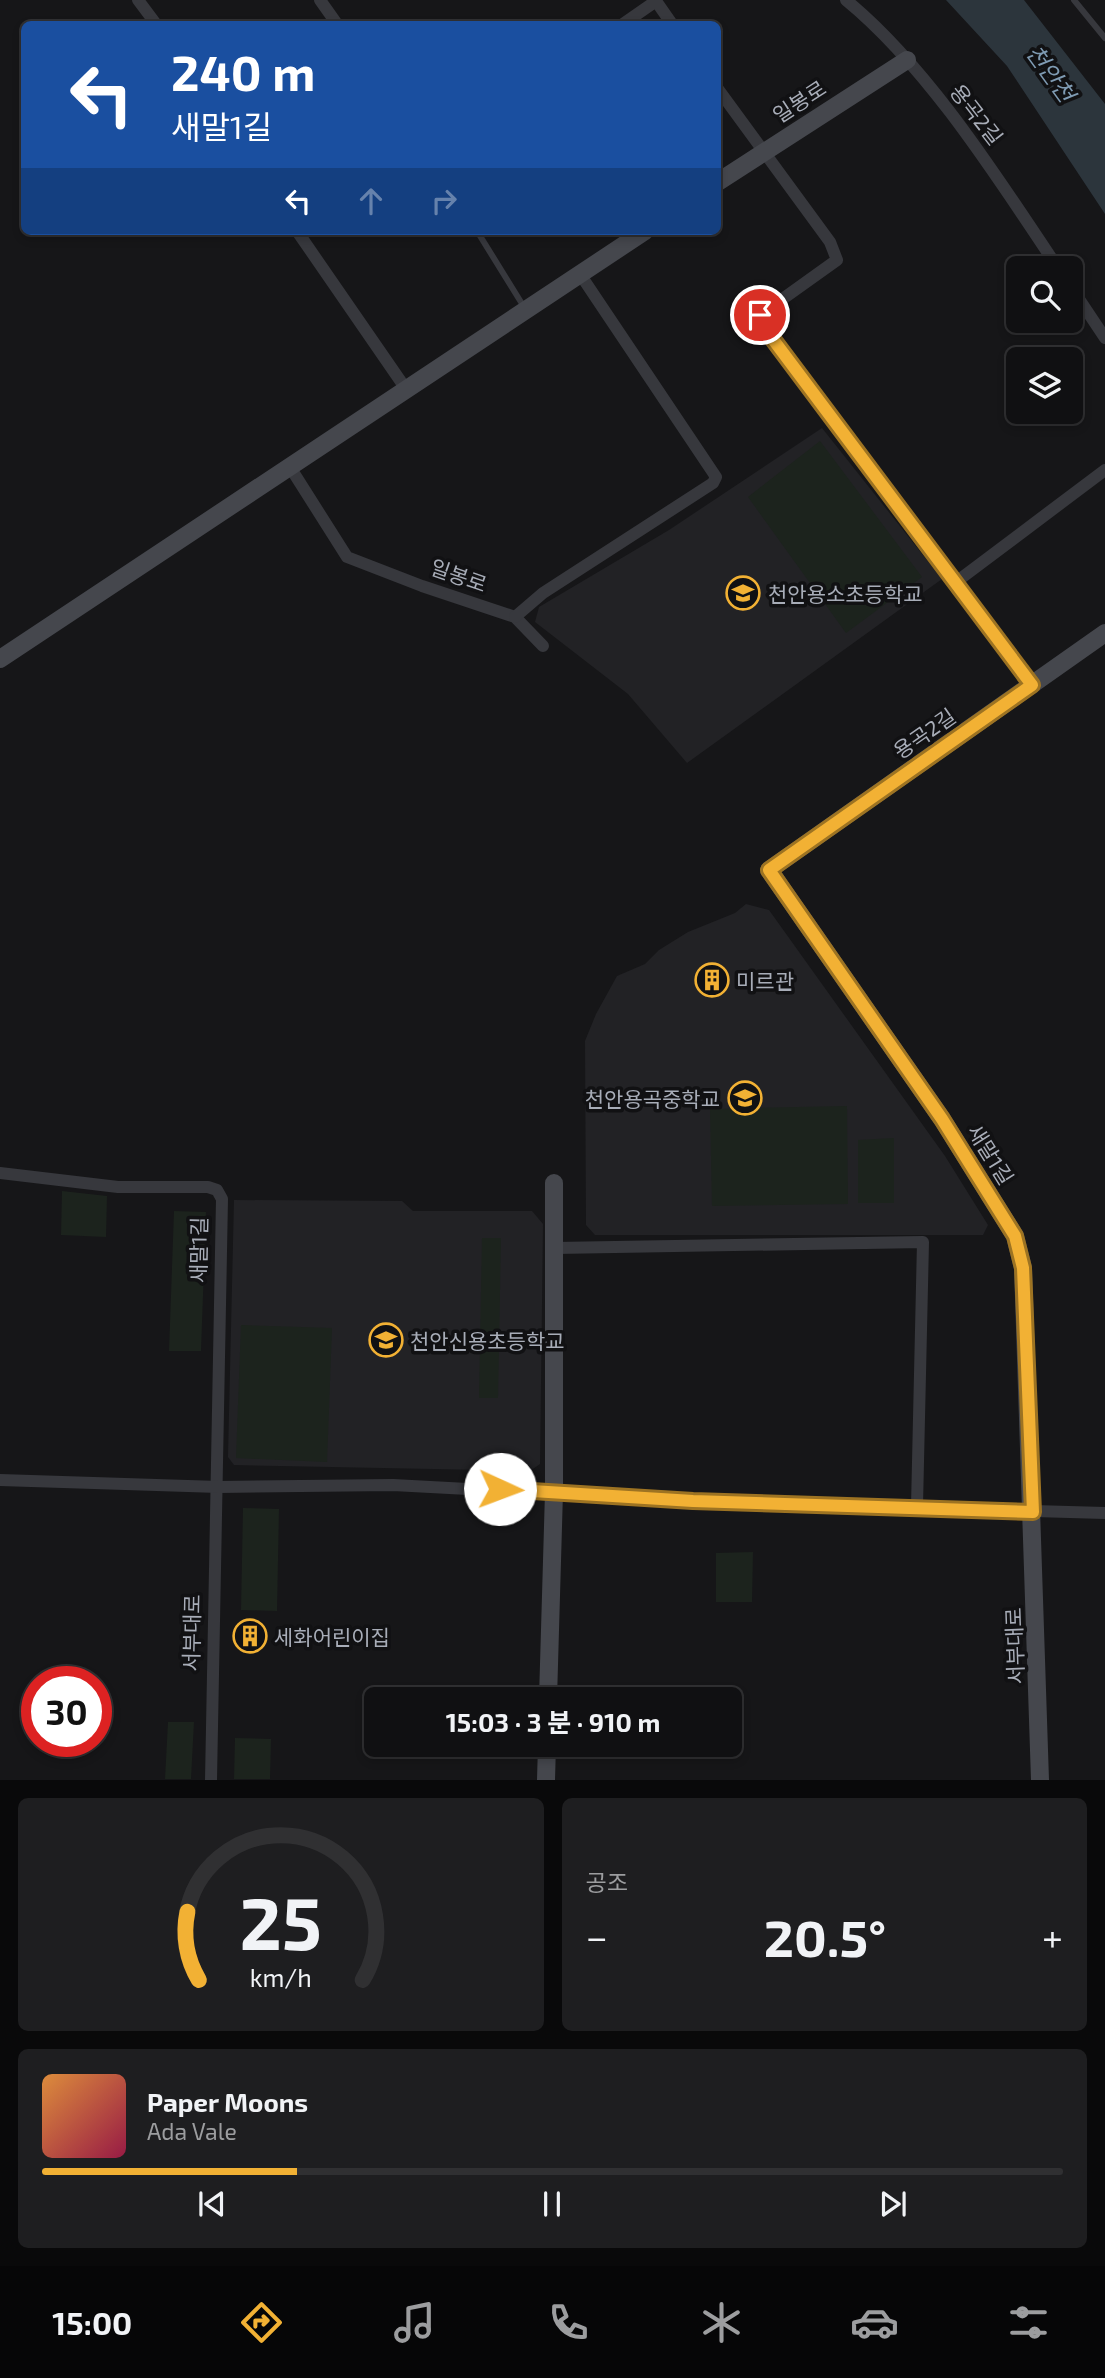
<!DOCTYPE html>
<html lang="ko">
<head>
<meta charset="utf-8">
<style>
	body { margin:0; font-family:"Exo 2","Noto Sans KR",sans-serif; background:#1e1e20; color:#f1f3f6; height:100vh; display:flex; flex-direction:column; font-size:26px; white-space:nowrap }
	* { box-sizing:border-box; margin:0 }
	p { font-size:23px; color:#9c9d9f }
	.icon { flex:none; width:38px; height:38px; fill:none; stroke:currentColor; stroke-width:2; stroke-linecap:round; stroke-linejoin:round }
	.map { position:relative; height:1780px; overflow:hidden }
	.drawer { display:flex; flex-direction:column; gap:18px; padding:18px; background:#09090a; flex:1 }
	.drawer>* { flex:none }
	.hud { position:absolute; left:21px; top:21px; width:700px; height:214px; border-radius:10px; box-shadow:0 4px 10px #0003,0 0 0 2px #303032; background:#1a4fa0; color:#fff; overflow:hidden }
	.tools { position:absolute; left:1006px; top:256px; display:grid; gap:14px }
	.tools a { display:grid; place-items:center; width:77px; height:77px; border-radius:10px; background:#101012; box-shadow:0 4px 10px #0003,0 0 0 2px #303032; font-size:35px }
	.speed { position:absolute; left:21px; top:1666px; display:flex; gap:14px; font-size:35px; font-weight:700; text-align:center }
	.speed>* { display:grid; place-content:center; width:91px; height:91px; border-radius:50%; background:#101012; box-shadow:0 4px 10px #0003,0 0 0 2px #303032; line-height:1 }
	.speed .limit { border:10px solid #d22; background:#fff; color:#111 }
	.pin { position:absolute; display:grid; place-items:center; width:60px; height:60px; color:#fff; margin:-30px; border:4px solid #fff; border-radius:50%; box-shadow:0 2px 7px #0007 }
	.me { position:absolute; width:77px; margin:-38px; rotate:92deg; stroke-linejoin:round; filter:drop-shadow(0 0 5px #0008) }
	.turn { display:flex; align-items:center; gap:24px; height:147px; padding:0 35px; font-size:32px }
	.turn .icon { width:91px; height:91px; stroke-width:2.5 }
	.turn b { display:block; font-size:49px; line-height:60px }
	.lanes { display:flex; align-items:center; height:66px; padding:0 35px; background:#0003; justify-content:center; gap:35px; direction:ltr }
	.lanes .off { opacity:.35 }
	.big { font-size:52px; font-weight:700; line-height:1.1 }
	.drawer .card { flex:1; display:flex; flex-direction:column; justify-content:center; gap:10px; min-width:0; padding:0 24px; border-radius:10px; background:#1e1e20 }
	.drawer .dial { align-items:center; gap:0 }
	.dial svg { height:182px; overflow:visible; fill:none; stroke:#303032; stroke-width:7; stroke-linecap:round; text-anchor:middle }
	.dial text { fill:#f1f3f6; stroke:none }
	.song { display:flex; align-items:center; gap:21px }
	.cover { width:84px; height:84px; border-radius:10px; background:linear-gradient(135deg,hsl(30 70% 55%),hsl(340 70% 35%)) }
	.played { height:7px; border-radius:4px; background:linear-gradient(90deg,#f2b134 25%,#303032 25%) }
	.keys { display:flex; justify-content:space-around; direction:ltr }
	.heat { display:flex; justify-content:space-between; align-items:center; font-size:38px; direction:ltr }
	.drawer .tiles { flex:1; display:grid; gap:18px; grid-template-columns:1fr 1fr }
	.card:last-child { grid-column:span 2 }
	.trip { position:absolute; left:364px; top:1687px; width:378px; height:70px; border-radius:10px; background:#101012; box-shadow:0 4px 10px #0003,0 0 0 2px #303032; font-weight:700; line-height:70px; text-align:center }
	.menu { display:flex; height:112px; justify-content:space-around; align-items:center; background:#060607; color:#9c9d9f }
	.menu .icon { width:49px; height:49px }
	.menu .on { color:#f2b134 }
	.menu b { font-size:32px; color:#f1f3f6 }
	.map>svg:first-child { display:block }
</style>
</head>
<body>
<div class="map">
<svg width="1105" height="1780" viewBox="0 0 1105 1780">
	<rect width="100%" height="100%" fill="#161618"/>
	<g fill="#222225">
		<polygon points="822,428 942,579 687,763 628,694 535,622 539,607 669,530"/>
		<polygon points="746,904 769,910 945,1156 988,1225 983,1235 595,1235 586,1225 585,1041 596,1014 617,976 645,964 659,950 688,932 735,913"/>
		<polygon points="234,1200 402,1201 413,1211 532,1211 543,1224 540,1464 530,1471 234,1465 228,1457"/>
	</g>
	<g fill="#1c231d">
		<polygon points="820,441 922,577 846,633 748,497"/>
		<polygon points="847,1106 848,1204 712,1206 710,1109"/>
		<polygon points="894,1138 894,1203 858,1203 858,1140"/>
		<polygon points="62,1191 107,1196 106,1237 61,1235"/>
		<polygon points="174,1211 206,1212 201,1351 169,1351"/>
		<polygon points="482,1238 501,1238 498,1398 479,1398"/>
		<polygon points="241,1325 332,1328 327,1462 236,1458"/>
		<polygon points="243,1508 279,1509 277,1611 241,1610"/>
		<polygon points="753,1552 752,1602 716,1602 716,1553"/>
		<polygon points="168,1722 194,1722 191,1779 165,1779"/>
		<polygon points="235,1738 271,1739 270,1779 234,1779"/>
	</g>
	<polygon fill="#2c353c" points="946,0 1024,0 1105,104 1105,214 1007,66"/>
	<g fill="none" stroke-linecap="round" stroke-linejoin="round">
		<g stroke="#37383d" stroke-width="6">
			<polyline points="1074,0 1105,38"/>
			<polyline points="477,231 524,307"/>
		</g>
		<g stroke="#37383d" stroke-width="12">
			<polyline points="138,0 156,24"/>
			<polyline points="320,0 337,24"/>
			<path d="M846,0c82,67 153,180 212,268"/>
			<polyline points="623,24 656,1 672,24"/>
			<polyline points="718,89 830,242 837,260 760,315 760,322 1032,685"/>
			<polyline points="297,231 406,389"/>
			<polyline points="1071,287 1105,338"/>
			<polyline points="290,467 347,557 422,586 515,617 543,646"/>
			<polyline points="956,582 1105,470"/>
			<polyline points="515,617 543,593 713,483 716,477 580,274"/>
			<polyline points="0,1173 118,1187 208,1187 217,1190 222,1199 211,1780"/>
			<polyline points="555,1248 923,1242 917,1506"/>
			<polyline points="0,1480 219,1487 393,1485 693,1501 1105,1513"/>
		</g>
		<g stroke="#45474d" stroke-width="18">
			<polyline points="718,182 907,60"/>
			<polyline points="0,659 645,231"/>
			<polyline points="548,1699 554,1492 554,1183"/>
			<polyline points="546,1780 547,1745"/>
			<polyline points="1040,1780 1023,1268 1015,1236 942,1119 769,870 1105,633"/>
		</g>
	</g>
	<g fill="none" stroke-linecap="round" stroke-linejoin="round">
		<defs>
			<polyline id="route" points="500,1489 693,1501 1033,1512 1023,1268 1015,1236 942,1119 769,870 1032,685 760,322 760,315"/>
		</defs>
		<use href="#route" stroke="#9d7322" stroke-width="18"/>
		<use href="#route" stroke="#f2b134" stroke-width="12"/>
	</g>
	<defs>
		<symbol id="school-ring" viewBox="-11 -11 22 22"><circle r="9.5" fill="#111113" stroke="#f2b134" stroke-width="1.5"/><path d="M0-5L7-2L0 1L-7-2ZM-4 1L0 2.5L4 1V4Q0 6-4 4Z" fill="#f2b134"/></symbol>
		<symbol id="building-ring" viewBox="-11 -11 22 22"><circle r="9.5" fill="#111113" stroke="#f2b134" stroke-width="1.5"/><path d="M-4-6H4V6H1V3H-1V6H-4ZM-2.5-4.3h1.7v1.8h-1.7ZM.8-4.3h1.7v1.8H.8ZM-2.5-1h1.7V.8h-1.7ZM.8-1h1.7V.8H.8Z" fill="#f2b134"/></symbol>
	</defs>
	<g fill-rule="evenodd">
		<use href="#school-ring" x="724" y="574" width="38" height="38"/>
		<use href="#building-ring" x="693" y="961" width="38" height="38"/>
		<use href="#school-ring" x="726" y="1079" width="38" height="38"/>
		<use href="#school-ring" x="367" y="1321" width="38" height="38"/>
		<use href="#building-ring" x="231" y="1617" width="38" height="38"/>
	</g>
	<g text-anchor="middle" dominant-baseline="central" stroke-width="7" stroke-linejoin="round" paint-order="stroke">
		<g font-size="21" fill="#a8adb8" stroke="#111113">
			<text transform="translate(799 101) rotate(-33)">일봉로</text>
			<text transform="translate(977 114) rotate(52)">용곡2길</text>
			<text transform="translate(459 575) rotate(19)">일봉로</text>
			<text transform="translate(924 733) rotate(-35)">용곡2길</text>
			<text transform="translate(991 1154) rotate(58)">새말1길</text>
			<text transform="translate(198 1250) rotate(-89)">새말1길</text>
			<text transform="translate(191 1633) rotate(-89)">서부대로</text>
			<text transform="translate(1014 1646) rotate(-92)">서부대로</text>
		</g>
		<g font-size="21" fill="#a8adb8" stroke="#111113" text-anchor="start">
			<text x="768" y="593">천안용소초등학교</text>
			<text x="736" y="980">미르관</text>
			<text x="720" y="1098" text-anchor="end">천안용곡중학교</text>
			<text x="410" y="1340">천안신용초등학교</text>
			<text x="274" y="1636">세화어린이집</text>
		</g>
		<g font-size="23" font-style="italic" fill="#7f9bb3" stroke="#111113">
			<text transform="translate(1051 73) rotate(54)">천안천</text>
		</g>
	</g>
</svg>
<div class="tools">
<a><svg class="icon" aria-label="search" viewBox="0 0 24 24"><circle cx="10" cy="10" r="6"/><path d="M15 15l6 6"/></svg></a>
<a><svg class="icon" aria-label="layers" viewBox="0 0 24 24"><path d="M12 4l9 5-9 5-9-5zM3 14l9 5 9-5"/></svg></a>
</div>
<div class="speed"><div class="limit">30</div></div>
<div class="pin" style="left:760px;top:315px;background:#d93025"><svg class="icon" aria-label="arrive" viewBox="0 0 24 24"><path d="M6 21V4h12l-3 4 3 4H6"/></svg></div>
<svg class="me" style="left:500px;top:1489px" viewBox="-20 -20 40 40"><circle r="19" fill="#fff"/><path d="M0-13L10 11 0 6-10 11z" fill="#f2b134"/></svg>
<div class="trip">15:03 · 3 분 · 910 m</div>
<div class="hud">
<div class="turn"><svg class="icon" aria-label="left" viewBox="0 0 24 24"><path d="M17 20v-9H6M10 6l-5 5 5 5"/></svg><div><b>240 m</b>새말1길</div></div>
<div class="lanes"><svg class="icon" aria-label="left" viewBox="0 0 24 24"><path d="M17 20v-9H6M10 6l-5 5 5 5"/></svg><svg class="icon off" aria-label="ahead" viewBox="0 0 24 24"><path d="M12 20V5M6 11l6-6 6 6"/></svg><svg class="icon off" aria-label="right" viewBox="0 0 24 24"><path d="M7 20v-9h11M14 6l5 5-5 5"/></svg></div>
</div>
</div>
<section class="drawer">
<div class="tiles">
<div class="card dial"><svg viewBox="0 0 100 80">
<path d="M14 69A42 42 0 1 1 86 69"/>
<path d="M14 69A42 42 0 0 1 9 39" stroke="#f2b134"/>
<text x="50" y="56" font-size="32" font-weight="700">25</text>
<text x="50" y="72" font-size="11">km/h</text>
</svg></div>
<div class="card"><p>공조</p>
<div class="heat"><a>−</a><b class="big">20.5°</b><a>+</a></div>
</div>
<div class="card">
<div class="song"><i class="cover"></i><div><b>Paper Moons</b><p>Ada Vale</p></div></div>
<div class="played"></div>
<div class="keys"><svg class="icon" aria-label="previous" viewBox="0 0 24 24"><path d="M18 5L8 12l10 7zM5 5v14"/></svg><svg class="icon" aria-label="pause" viewBox="0 0 24 24"><path d="M8 5v14M16 5v14"/></svg><svg class="icon" aria-label="next" viewBox="0 0 24 24"><path d="M6 5l10 7-10 7zM19 5v14"/></svg></div>
</div>
</div>
</section>
<nav class="menu">
<b>15:00</b>
<svg class="icon on" aria-label="directions" viewBox="0 0 24 24"><path d="M12 3l9 9-9 9-9-9zM9 14v-3h6M13 9l2 2-2 2"/></svg>
<svg class="icon" aria-label="music" viewBox="0 0 24 24"><path d="M9 18V5l10-2v13"/><circle cx="6" cy="18" r="3"/><circle cx="16" cy="16" r="3"/></svg>
<svg class="icon" aria-label="phone" viewBox="0 0 24 24"><path d="M5 4h4l2 5-3 2q2 4 5 5l2-3 5 2v4C11 20 4 13 5 4z"/></svg>
<svg class="icon" aria-label="climate" viewBox="0 0 24 24"><path d="M12 3v18M4 7l16 10M4 17L20 7"/></svg>
<svg class="icon" aria-label="car" viewBox="0 0 24 24"><path d="M5 17H2v-5l4-1 3-4h7l3 4 3 1v5h-3M9 17h6M6 11h13"/><circle cx="7" cy="17" r="2"/><circle cx="17" cy="17" r="2"/></svg>
<svg class="icon" aria-label="filters" viewBox="0 0 24 24"><path d="M4 7h16M4 17h16"/><circle cx="9" cy="7" r="2"/><circle cx="15" cy="17" r="2"/></svg>
</nav>
</body>
</html>
